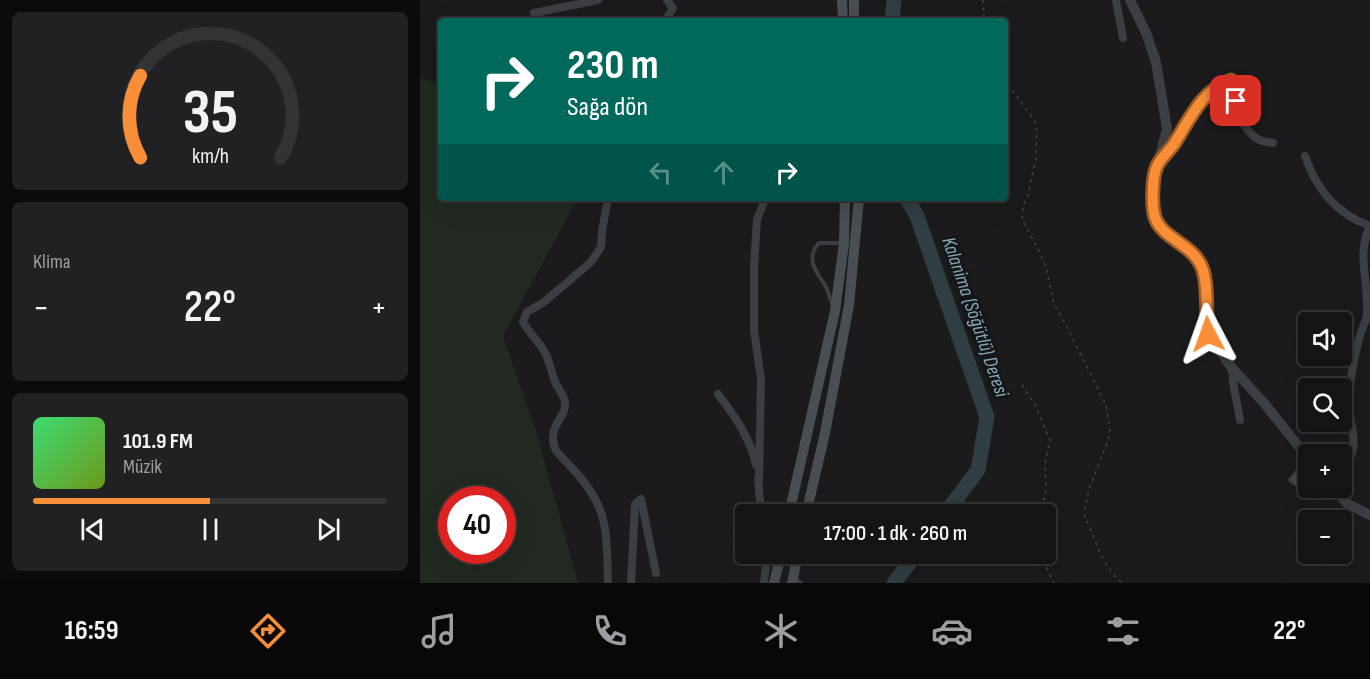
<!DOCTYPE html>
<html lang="tr">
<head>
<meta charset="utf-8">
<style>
	body { margin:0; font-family:"Sofia Sans Condensed",sans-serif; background:#212123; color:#f1f3f6; height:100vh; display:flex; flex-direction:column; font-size:22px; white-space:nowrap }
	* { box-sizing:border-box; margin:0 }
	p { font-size:20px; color:#9d9ea1 }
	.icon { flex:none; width:33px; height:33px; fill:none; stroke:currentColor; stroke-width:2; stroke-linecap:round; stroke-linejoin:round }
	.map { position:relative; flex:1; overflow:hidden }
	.drawer { display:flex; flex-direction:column; gap:12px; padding:12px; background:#0b0b0c; width:420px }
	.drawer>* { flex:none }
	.top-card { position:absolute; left:18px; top:18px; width:570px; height:183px; border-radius:6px; box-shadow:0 6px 24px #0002,0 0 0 2px #333335; background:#00695c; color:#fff; overflow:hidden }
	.buttons { position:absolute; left:878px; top:312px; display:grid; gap:12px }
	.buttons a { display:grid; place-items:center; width:54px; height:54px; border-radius:6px; background:#141416; box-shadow:0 6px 24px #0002,0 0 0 2px #333335; font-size:30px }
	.speed { position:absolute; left:18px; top:486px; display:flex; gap:12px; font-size:30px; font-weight:700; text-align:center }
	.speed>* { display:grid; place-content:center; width:78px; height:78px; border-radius:50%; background:#141416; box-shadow:0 6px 24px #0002,0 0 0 2px #333335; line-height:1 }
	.speed .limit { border:9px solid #d22; background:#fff; color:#111 }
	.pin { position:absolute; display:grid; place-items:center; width:51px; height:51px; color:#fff; margin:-26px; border-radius:12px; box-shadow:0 3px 9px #0006 }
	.me { position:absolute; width:66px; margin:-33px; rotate:356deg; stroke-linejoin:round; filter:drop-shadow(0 0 4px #0008) }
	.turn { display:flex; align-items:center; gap:21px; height:126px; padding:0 30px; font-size:27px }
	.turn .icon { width:78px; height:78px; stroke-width:2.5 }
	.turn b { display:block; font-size:42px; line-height:51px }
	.lanes { display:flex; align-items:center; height:57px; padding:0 30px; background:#0003; justify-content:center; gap:30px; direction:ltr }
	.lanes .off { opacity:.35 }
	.big { font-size:45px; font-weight:600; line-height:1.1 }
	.drawer .tile { flex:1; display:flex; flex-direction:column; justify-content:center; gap:9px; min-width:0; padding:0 21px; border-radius:9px; background:#212123 }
	.drawer .dial { align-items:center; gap:0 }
	.dial svg { height:156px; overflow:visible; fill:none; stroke:#333335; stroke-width:7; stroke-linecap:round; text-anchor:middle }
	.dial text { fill:#f1f3f6; stroke:none }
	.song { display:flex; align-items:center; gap:18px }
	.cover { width:72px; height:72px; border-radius:9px; background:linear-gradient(135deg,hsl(140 70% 55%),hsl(80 70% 35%)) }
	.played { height:6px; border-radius:3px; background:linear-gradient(90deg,#f88e38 50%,#333335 50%) }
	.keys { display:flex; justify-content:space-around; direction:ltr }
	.heat { display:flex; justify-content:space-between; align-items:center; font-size:33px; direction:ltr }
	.trip { position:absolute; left:315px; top:504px; width:321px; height:60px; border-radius:6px; background:#141416; box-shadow:0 6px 24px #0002,0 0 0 2px #333335; font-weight:600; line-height:60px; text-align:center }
	.tab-bar { display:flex; height:96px; justify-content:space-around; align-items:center; background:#080809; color:#9d9ea1 }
	.tab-bar .icon { width:42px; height:42px }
	.tab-bar .active { color:#f88e38 }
	.tab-bar b { font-size:27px; color:#f1f3f6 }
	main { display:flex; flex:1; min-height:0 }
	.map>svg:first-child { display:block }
</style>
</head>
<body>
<main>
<section class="drawer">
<div class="tile dial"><svg viewBox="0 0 100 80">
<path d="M14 69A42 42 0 1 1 86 69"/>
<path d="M14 69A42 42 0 0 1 14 27" stroke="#f88e38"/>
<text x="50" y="56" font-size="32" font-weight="700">35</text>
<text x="50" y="72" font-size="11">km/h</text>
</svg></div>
<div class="tile"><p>Klima</p>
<div class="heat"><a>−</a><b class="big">22°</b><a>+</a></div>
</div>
<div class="tile">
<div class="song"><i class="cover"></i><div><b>101.9 FM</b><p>Müzik</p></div></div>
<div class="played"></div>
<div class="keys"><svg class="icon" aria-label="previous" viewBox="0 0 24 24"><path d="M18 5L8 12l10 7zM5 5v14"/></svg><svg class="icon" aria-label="pause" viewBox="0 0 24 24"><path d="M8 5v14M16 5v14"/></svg><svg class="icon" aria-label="next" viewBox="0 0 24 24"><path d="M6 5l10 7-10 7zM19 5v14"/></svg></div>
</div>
</section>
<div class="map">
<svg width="950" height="583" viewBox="0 0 950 583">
	<rect width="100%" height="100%" fill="#1b1b1d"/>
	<path fill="#212920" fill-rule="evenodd" d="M0,78l21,7v113h137l-75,138 33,95 42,152h-158zM32,500h50v50h-50z"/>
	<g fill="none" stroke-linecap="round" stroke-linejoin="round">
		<g stroke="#303e42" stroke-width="15">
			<polyline points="472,21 474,0"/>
			<polyline points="487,198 497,216 567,417 558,470 525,514"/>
			<polyline points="474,583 496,554"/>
		</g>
	</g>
	<polygon fill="#45464a" stroke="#353639" stroke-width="1.5" points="877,469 888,477 888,486 884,492 868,480"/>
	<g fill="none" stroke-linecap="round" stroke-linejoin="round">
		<g stroke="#414549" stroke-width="1.5" stroke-dasharray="3 4.5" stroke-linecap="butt">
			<polyline points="563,0 564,21"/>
			<polyline points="585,77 592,90 614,120 617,131 616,158 608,195 603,206 602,219 620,253 626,268 634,304 646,325 686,405 690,429 688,441 669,489 664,514 681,555 692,573 702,583"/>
			<polyline points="602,385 616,407 630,440 625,464 626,490 621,514"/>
			<polyline points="620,554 634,583"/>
		</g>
		<g stroke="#3b3e42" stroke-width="4">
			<path d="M412,303c-2,-5 -4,-12 -7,-18 -9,-13 -20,-27 -6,-42h24"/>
			<polyline points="374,577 381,583"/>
		</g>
		<g stroke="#3b3e42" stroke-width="8">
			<polyline points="696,0 703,38"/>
			<polyline points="114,13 178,0"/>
			<polyline points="245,21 253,8 247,0"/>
			<path d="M885,156c11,33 32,58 65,70"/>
			<path d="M741,160c21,-27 36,-67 70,-80l7,9c-3,18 4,41 21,51 4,2 10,2 14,3"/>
			<polyline points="812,368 813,382 820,420"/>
			<path d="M298,394c16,21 33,45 38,71"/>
			<path d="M921,468c24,-20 6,-44 8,-69 1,-20 5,-41 10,-60 2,-9 8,-18 8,-26 2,-31 -11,-59 3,-87"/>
			<polyline points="338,477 341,514"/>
			<polyline points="339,481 341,379 334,330 334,267 337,219 346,198"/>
			<polyline points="344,554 346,566 344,583"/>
			<path d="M188,583c-1,-27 1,-60 -13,-84 -10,-19 -25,-33 -39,-48 -11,-26 11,-31 9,-49 -1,-6 -6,-13 -9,-18 -5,-11 -6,-24 -13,-35 -7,-10 -14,-17 -20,-27l4,-10 17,-10 47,-40 10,-15 1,-16 6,-33"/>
			<polyline points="211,583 215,504 221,499 236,573"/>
		</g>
		<g stroke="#3b3e42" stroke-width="10">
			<polyline points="710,0 726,33 736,62 747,129 737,167 732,202 736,221 747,233 768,248 775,256 783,270 788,334 812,368 844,403 888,458"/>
			<polyline points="913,488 928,504 950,515"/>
		</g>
		<g stroke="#494e52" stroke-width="10">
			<polyline points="422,0 423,21"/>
			<polyline points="434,0 434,21"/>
			<polyline points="369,514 415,311 424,243 425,198"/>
			<polyline points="386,514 405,433 429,305 439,198"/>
			<polyline points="354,583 361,554"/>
			<polyline points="372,583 378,554"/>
		</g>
	</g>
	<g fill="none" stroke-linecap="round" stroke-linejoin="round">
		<defs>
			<path id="route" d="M788,334c-3,-20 1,-44 -5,-64 -8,-25 -38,-30 -47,-50 -5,-11 -4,-43 1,-54 4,-8 12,-15 17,-22 16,-25 27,-53 57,-64l7,9 -2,12"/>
		</defs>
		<use href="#route" stroke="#a15c24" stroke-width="15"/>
		<use href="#route" stroke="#f88e38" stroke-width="10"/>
	</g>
	<g text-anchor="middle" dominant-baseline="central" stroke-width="6" stroke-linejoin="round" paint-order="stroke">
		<g font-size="20" font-style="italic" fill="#84abb8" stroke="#161618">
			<text transform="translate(555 317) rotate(71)">Kalanima (Söğütlü) Deresi</text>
		</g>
	</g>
</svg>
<div class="buttons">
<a><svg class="icon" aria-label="sound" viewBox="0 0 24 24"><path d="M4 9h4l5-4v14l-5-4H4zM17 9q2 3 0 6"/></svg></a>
<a><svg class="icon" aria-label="search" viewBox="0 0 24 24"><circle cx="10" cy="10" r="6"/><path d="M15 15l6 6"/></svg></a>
<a>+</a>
<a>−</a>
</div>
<div class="speed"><div class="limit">40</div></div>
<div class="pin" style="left:816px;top:101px;background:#d93025"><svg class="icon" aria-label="arrive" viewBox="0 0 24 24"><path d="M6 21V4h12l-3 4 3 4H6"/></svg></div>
<svg class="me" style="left:788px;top:334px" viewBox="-20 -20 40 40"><path d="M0-17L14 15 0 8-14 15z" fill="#f88e38" stroke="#fff" stroke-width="4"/></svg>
<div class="trip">17:00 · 1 dk · 260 m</div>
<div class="top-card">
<div class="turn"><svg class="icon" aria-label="right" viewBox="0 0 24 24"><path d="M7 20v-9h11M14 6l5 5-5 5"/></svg><div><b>230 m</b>Sağa dön</div></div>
<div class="lanes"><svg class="icon off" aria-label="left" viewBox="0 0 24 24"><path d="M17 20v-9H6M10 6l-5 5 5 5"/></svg><svg class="icon off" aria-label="ahead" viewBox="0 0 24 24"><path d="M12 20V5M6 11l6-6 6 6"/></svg><svg class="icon" aria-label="right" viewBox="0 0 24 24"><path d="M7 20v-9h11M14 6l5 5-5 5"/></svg></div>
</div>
</div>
</main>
<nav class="tab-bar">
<b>16:59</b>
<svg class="icon active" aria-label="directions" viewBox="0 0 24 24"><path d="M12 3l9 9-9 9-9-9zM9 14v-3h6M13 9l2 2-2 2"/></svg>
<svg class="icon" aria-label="music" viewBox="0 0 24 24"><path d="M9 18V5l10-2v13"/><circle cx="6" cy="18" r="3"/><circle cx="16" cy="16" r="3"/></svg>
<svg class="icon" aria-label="phone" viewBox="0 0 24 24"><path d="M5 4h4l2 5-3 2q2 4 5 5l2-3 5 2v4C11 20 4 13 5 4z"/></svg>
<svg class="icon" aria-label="climate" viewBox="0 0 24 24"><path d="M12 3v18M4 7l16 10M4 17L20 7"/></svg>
<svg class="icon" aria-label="car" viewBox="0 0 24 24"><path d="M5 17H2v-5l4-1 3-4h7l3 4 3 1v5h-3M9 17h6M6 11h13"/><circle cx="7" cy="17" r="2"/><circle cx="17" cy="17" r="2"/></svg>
<svg class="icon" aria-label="filters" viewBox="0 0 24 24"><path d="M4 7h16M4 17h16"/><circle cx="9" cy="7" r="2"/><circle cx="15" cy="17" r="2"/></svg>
<b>22°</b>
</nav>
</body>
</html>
